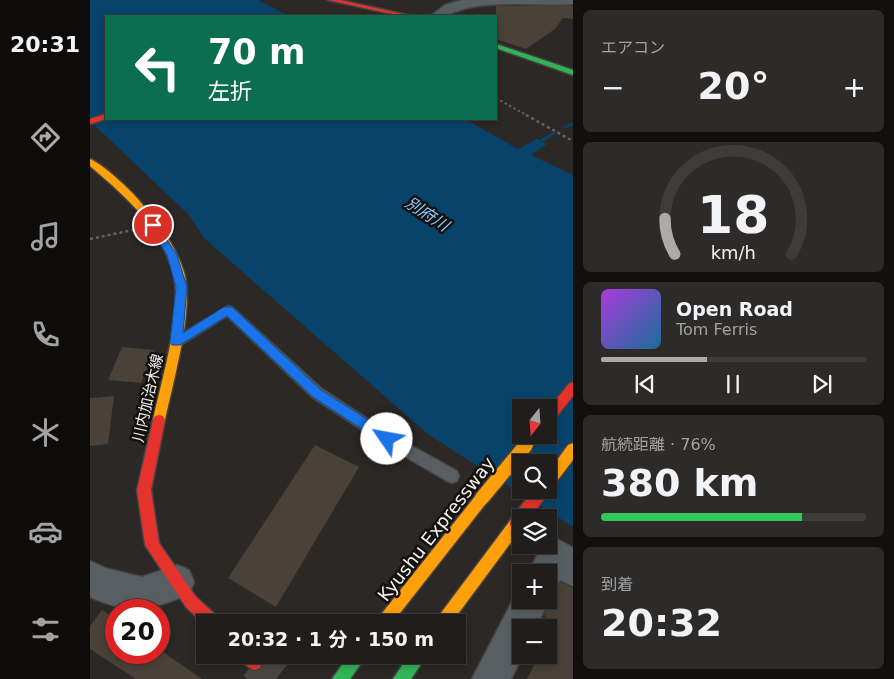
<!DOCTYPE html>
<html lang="ja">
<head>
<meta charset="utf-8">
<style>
	body { margin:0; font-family:"DejaVu Sans","Noto Sans JP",sans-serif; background:#2d2b29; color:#f1f3f6; height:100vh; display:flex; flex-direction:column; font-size:19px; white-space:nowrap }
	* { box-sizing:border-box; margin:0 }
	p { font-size:16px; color:#a2a2a3 }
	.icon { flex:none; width:28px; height:28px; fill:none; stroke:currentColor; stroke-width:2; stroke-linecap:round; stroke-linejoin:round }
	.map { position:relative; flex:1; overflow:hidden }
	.drawer { display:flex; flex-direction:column; gap:10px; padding:10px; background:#12100f; width:321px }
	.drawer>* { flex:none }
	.hud { position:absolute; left:15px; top:15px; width:392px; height:105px; border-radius:0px; box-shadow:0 2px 8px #0003,0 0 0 1px #3d3c3b; background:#0b6e4f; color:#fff; overflow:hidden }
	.needle { width:32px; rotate:197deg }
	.fabs { position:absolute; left:422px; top:399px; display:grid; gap:10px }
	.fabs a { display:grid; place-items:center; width:45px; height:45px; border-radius:0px; background:#201e1c; box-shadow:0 2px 8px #0003,0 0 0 1px #3d3c3b; font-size:25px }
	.speed { position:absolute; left:15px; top:599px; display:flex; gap:10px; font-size:25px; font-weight:700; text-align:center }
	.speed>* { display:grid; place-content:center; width:65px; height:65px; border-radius:50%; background:#201e1c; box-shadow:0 2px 8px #0003,0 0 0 1px #3d3c3b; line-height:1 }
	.speed .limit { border:8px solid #d22; background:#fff; color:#111 }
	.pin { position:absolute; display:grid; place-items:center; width:42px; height:42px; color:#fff; margin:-21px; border:2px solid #fff; border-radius:50%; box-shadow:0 1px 5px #0007 }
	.me { position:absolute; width:55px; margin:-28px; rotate:303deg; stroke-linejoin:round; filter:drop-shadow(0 0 4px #0008) }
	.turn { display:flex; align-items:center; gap:18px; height:105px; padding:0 20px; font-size:22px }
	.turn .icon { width:65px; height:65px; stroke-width:2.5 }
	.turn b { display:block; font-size:35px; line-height:42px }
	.big { font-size:38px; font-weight:700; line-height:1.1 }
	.drawer .card { flex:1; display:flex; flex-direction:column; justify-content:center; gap:8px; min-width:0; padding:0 18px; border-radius:8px; background:#2d2b29 }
	.drawer .dial { align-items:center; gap:0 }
	.dial svg { height:130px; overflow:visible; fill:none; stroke:#3d3c3b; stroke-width:7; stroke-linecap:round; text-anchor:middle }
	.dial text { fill:#f1f3f6; stroke:none }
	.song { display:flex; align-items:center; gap:15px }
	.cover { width:60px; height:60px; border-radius:8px; background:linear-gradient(135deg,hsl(280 70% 55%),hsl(200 70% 35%)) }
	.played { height:5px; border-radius:2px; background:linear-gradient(90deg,#adaaa7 40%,#3d3c3b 40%) }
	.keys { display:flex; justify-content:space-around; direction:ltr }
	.heat { display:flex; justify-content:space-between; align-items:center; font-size:28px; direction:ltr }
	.charge { height:8px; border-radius:4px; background:linear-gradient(90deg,#34c759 76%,#3d3c3b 0) }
	.trip { position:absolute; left:106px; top:614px; width:270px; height:50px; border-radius:0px; background:#201e1c; box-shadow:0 2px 8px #0003,0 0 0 1px #3d3c3b; font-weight:700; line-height:50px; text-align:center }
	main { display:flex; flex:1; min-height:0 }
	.menu { display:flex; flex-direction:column; width:90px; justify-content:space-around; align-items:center; background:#0d0c0b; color:#a2a2a3 }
	.menu .icon { width:35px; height:35px }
	.menu .active { color:#adaaa7 }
	.menu b { font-size:22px; color:#f1f3f6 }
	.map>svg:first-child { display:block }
</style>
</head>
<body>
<main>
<nav class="menu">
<b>20:31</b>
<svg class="icon active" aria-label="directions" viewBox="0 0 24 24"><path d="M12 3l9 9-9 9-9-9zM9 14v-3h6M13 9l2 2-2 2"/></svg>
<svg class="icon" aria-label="music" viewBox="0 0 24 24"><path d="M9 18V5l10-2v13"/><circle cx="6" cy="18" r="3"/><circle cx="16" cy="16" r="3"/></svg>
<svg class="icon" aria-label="phone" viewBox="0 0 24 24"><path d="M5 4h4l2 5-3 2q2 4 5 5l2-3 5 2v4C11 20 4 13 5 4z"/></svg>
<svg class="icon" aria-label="climate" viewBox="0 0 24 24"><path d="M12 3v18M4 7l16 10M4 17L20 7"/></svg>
<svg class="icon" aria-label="car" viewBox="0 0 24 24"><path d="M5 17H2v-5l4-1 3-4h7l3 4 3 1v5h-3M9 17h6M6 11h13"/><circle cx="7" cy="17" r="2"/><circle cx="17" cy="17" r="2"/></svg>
<svg class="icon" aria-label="filters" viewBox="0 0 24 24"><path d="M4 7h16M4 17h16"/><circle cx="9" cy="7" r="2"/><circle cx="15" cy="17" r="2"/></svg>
</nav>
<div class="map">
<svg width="483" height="679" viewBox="0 0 483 679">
	<rect width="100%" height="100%" fill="#2b2826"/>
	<path fill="#08436c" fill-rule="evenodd" d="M0,0h168l31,16h-183v103h359l53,30 19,-10 10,5 -16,11 42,20v352l-144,-92 -224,-196 -17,-25 -98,-93zM431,408h28v27h-28zM431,462h28v28h-28z"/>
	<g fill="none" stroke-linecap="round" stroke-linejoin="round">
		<g fill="#08436c" fill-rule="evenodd">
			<polygon points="363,0 367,0 340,16 336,16"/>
			<polygon points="483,122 483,125 475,128 473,127"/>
			<polygon points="463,132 467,133 446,146 444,146 442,145"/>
		</g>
	</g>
	<g fill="#4a4138">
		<polygon points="406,6 483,6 483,19 473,18 465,29 436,49 406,39"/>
		<polygon points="32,347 64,350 51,383 18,380"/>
		<polygon points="24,396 18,444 0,446 0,398"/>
		<polygon points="225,445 269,467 186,607 138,578"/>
		<polygon points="471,582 483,588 483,679 437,679 449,655 459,655 459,635 465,623 454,616 463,588"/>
		<polygon points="12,610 26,619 26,652 73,652 112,679 46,679 0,649 0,626"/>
	</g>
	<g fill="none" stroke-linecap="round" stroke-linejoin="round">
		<polyline stroke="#494644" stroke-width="35" stroke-dasharray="35 18" stroke-linecap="butt" points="164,662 186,679"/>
		<defs>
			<polygon id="lane" points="138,306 142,307 232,389 302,435 367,471 369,476 367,481 362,483 357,481 292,443 222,397 137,316 91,345 83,345 81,342 83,339"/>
			<g id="street">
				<path d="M373,0h110v4c-32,2 -71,-3 -101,3 -17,3 -22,10 -41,9l14,-11z"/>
				<polygon points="465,538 483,548 483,586 470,580 468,584 459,588 459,572 439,572 452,545 459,545 459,541"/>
				<path d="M0,561l18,8 34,8 35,-12 12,5 5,12 -5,12c-41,17 -57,21 -99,3z"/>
				<polygon points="431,586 431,600 459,600 446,628 431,628 433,655 421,679 382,679 429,588"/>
			</g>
			<g id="fast">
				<polygon points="406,44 483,70 483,75 406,48"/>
				<polygon points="259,655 277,655 260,679 242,679"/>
				<polygon points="319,655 337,655 321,679 303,679"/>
			</g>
			<g id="slow">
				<path d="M0,159c13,5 43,33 52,45 18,21 36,45 43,72 8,37 -12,106 -20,144l-2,4 -4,1 -4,-1 -2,-4c8,-38 29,-106 21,-143 -10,-48 -49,-81 -84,-111z"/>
				<polygon points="483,443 483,460 464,485 459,487 459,471 478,445"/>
				<polygon points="392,492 397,494 399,498 397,502 303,622 287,622 289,617 387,494"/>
				<polygon points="427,516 431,518 431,529 362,622 346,622 348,617 422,518"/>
			</g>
			<g id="jam">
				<polygon points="238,0 250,0 322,16 311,16"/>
				<polygon points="16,114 16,119 0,124 0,119"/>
				<polygon points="483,382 483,396 463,421 459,422 459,408 479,384"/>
				<polygon points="69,415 73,416 75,420 61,490 69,543 106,597 128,617 130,622 115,622 115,625 96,607 55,545 47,490 63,420 65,416"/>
				<path d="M149,655h19l4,7 -2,6 -6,2c-7,-3 -12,-8 -15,-15z"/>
			</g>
		</defs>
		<use href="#lane" stroke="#464443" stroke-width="3"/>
		<use href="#street" stroke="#464443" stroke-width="3"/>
		<use href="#fast" stroke="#464443" stroke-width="3"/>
		<use href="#slow" stroke="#464443" stroke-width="3"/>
		<use href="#jam" stroke="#464443" stroke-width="3"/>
		<polyline stroke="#616467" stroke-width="2" stroke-dasharray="2.5 2.5" stroke-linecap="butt" points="406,98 438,116"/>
		<g stroke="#616467" stroke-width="2.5" stroke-dasharray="3 3" stroke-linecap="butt">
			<polyline points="436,115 483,141"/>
			<polyline points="0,239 43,230"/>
		</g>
		<use href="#lane" fill="#585f63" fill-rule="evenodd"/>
		<use href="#street" fill="#585f63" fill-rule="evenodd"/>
		<use href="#fast" fill="#30b455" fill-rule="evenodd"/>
		<use href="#slow" fill="#ff9f0a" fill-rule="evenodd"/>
		<use href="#jam" fill="#e5322d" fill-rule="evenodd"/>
		<defs>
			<polyline id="slow-bridge-far1" points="435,446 444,435"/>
			<polyline id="slow-bridge" points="392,498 436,445"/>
			<polyline id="jam-bridge" points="427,523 452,490"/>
		</defs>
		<use href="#slow-bridge-far1" stroke="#464443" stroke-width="14" stroke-linecap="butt"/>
		<use href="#slow-bridge" stroke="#464443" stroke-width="17" stroke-linecap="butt"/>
		<use href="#jam-bridge" stroke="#464443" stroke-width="17" stroke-linecap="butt"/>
		<use href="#slow-bridge-far1" stroke="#ff9f0a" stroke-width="11"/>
		<use href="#slow-bridge" stroke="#ff9f0a" stroke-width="14"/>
		<use href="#jam-bridge" stroke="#e5322d" stroke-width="14"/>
	</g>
	<polygon fill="#1a73e8" stroke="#114b97" points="63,222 66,223 87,255 97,287 93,333 134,307 142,307 231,390 302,435 304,439 302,443 293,443 223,397 137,316 90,345 82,345 80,342 86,287 77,255 58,225"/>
	<g text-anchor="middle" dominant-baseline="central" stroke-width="5" stroke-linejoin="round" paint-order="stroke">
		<g font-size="15" fill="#f3f0ed" stroke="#141210">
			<text transform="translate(58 398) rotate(-77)">川内加治木線</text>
		</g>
		<g font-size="16" font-style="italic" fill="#89c7fe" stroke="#141210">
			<text transform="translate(337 214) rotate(33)">別府川</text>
		</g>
		<g font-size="18" fill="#f3f0ed" stroke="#141210">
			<text transform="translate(346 529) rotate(-52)">Kyushu Expressway</text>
		</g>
	</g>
</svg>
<div class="fabs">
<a><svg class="needle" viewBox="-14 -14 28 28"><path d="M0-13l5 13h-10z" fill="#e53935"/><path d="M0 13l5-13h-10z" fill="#a2a2a3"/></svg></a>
<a><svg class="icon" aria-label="search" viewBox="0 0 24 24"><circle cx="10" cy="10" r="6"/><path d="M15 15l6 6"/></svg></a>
<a><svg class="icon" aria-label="layers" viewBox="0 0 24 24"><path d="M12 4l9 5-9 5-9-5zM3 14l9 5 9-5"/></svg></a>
<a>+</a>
<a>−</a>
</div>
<div class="speed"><div class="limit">20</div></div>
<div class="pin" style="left:63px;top:225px;background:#d93025"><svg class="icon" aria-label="arrive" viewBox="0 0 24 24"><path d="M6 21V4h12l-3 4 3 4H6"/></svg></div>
<svg class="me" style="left:297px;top:439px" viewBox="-20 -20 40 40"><circle r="19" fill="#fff"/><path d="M0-13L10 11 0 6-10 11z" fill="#1a73e8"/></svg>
<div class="trip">20:32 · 1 分 · 150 m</div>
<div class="hud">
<div class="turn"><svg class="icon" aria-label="left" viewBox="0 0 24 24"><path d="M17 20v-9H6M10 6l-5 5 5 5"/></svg><div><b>70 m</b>左折</div></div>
</div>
</div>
<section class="drawer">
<div class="card"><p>エアコン</p>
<div class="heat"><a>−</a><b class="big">20°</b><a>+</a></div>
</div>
<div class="card dial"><svg viewBox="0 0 100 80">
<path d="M14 69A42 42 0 1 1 86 69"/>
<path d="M14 69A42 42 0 0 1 8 47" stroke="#adaaa7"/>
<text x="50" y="56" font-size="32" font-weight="700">18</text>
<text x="50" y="72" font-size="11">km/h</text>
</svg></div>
<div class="card">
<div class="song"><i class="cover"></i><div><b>Open Road</b><p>Tom Ferris</p></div></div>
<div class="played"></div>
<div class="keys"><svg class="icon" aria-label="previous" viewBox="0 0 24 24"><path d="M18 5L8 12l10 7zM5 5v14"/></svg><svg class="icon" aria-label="pause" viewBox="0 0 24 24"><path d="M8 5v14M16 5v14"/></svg><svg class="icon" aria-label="next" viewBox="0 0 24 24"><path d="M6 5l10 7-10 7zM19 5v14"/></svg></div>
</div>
<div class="card"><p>航続距離 · 76%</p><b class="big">380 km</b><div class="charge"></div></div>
<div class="card"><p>到着</p><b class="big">20:32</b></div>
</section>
</main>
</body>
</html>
